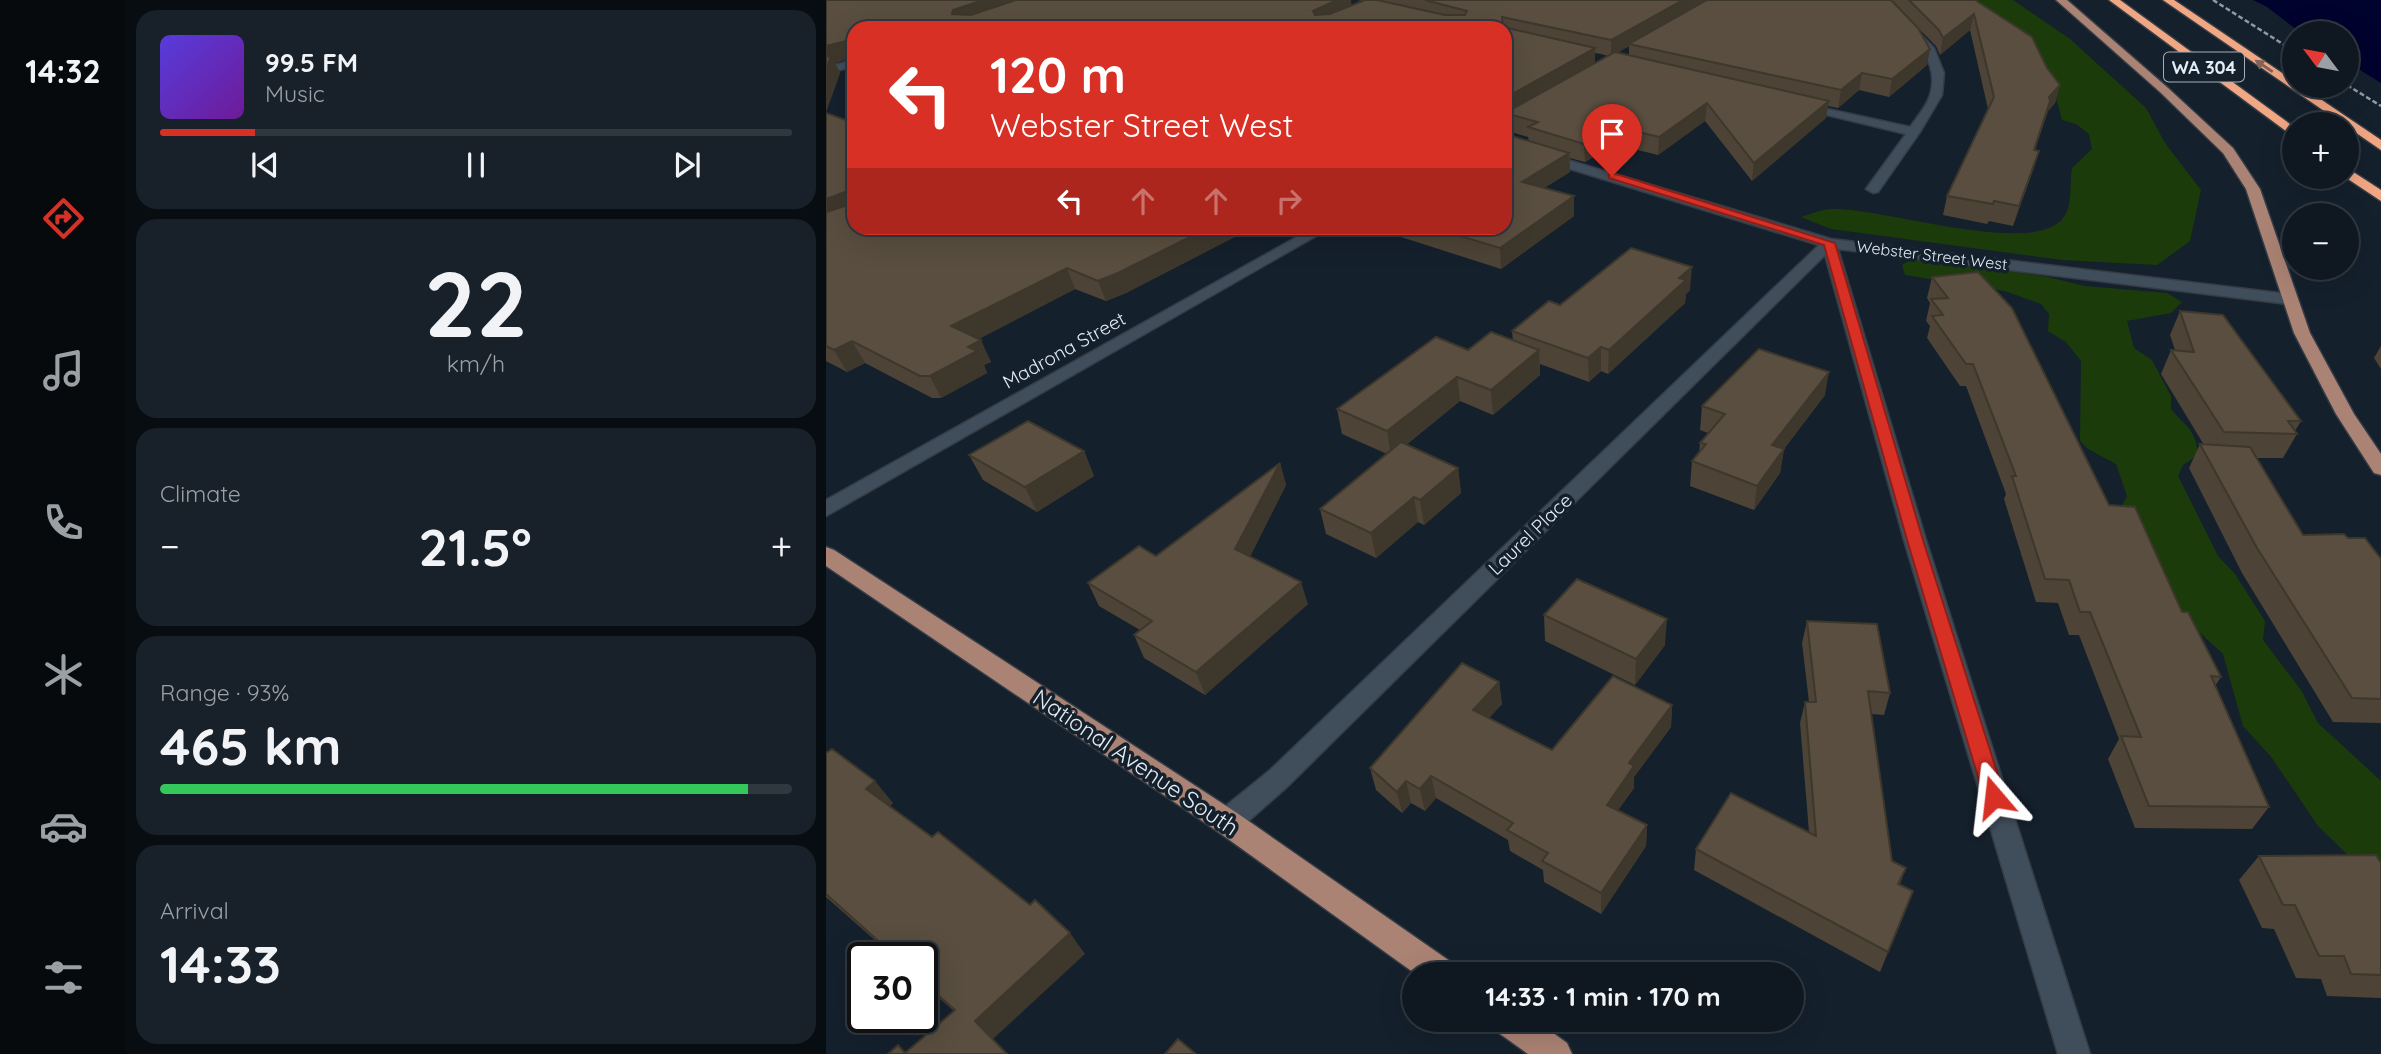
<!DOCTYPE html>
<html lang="en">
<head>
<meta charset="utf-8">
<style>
	body { margin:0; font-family:Quicksand,sans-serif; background:#18212a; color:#f1f3f6; height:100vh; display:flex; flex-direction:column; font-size:26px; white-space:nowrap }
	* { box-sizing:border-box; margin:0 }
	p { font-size:23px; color:#9ba0a5 }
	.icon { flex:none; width:38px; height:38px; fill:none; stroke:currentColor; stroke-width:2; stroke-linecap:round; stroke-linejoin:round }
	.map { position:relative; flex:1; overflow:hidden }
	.side { display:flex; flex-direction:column; gap:10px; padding:10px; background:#080d12; width:700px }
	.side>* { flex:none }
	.hud { position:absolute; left:21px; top:21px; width:665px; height:214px; border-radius:21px; box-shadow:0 7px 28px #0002,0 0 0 2px #2f373f; background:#d93025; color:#fff; overflow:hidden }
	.needle { width:46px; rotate:302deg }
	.buttons { position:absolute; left:1456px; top:21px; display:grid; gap:14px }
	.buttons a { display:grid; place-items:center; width:77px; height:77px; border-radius:50%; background:#0f1821; box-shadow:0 7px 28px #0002,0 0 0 2px #2f373f; font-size:35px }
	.speed { position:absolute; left:21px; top:942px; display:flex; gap:14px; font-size:35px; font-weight:700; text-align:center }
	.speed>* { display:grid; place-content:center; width:91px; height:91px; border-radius:50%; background:#0f1821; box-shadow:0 7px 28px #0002,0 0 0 2px #2f373f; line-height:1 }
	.speed .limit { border:4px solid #111; border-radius:10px; background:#fff; color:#111 }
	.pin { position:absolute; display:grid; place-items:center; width:60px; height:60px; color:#fff; margin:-72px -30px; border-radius:50% 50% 50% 0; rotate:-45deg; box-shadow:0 0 7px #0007 }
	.pin .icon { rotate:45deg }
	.me { position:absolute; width:77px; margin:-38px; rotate:343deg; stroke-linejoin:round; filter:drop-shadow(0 0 5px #0008) }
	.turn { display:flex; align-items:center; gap:24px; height:147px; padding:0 28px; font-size:32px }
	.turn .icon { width:91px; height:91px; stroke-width:2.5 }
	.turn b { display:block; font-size:49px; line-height:60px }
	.lanes { display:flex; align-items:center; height:66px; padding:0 28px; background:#0003; justify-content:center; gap:35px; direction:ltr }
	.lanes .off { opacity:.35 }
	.big { font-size:52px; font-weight:800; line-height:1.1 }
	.side .widget { flex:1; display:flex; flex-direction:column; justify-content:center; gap:10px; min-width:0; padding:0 24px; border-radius:21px; background:#18212a }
	.side .dial { align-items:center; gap:0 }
	.dial b { font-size:91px; line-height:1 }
	.song { display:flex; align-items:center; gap:21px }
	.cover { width:84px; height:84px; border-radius:10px; background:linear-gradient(135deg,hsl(250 70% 55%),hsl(280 70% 35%)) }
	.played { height:7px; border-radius:4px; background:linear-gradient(90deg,#d93025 15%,#2f373f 15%) }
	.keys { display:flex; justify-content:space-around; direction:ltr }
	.heat { display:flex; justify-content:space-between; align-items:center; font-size:38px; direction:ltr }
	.charge { height:10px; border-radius:5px; background:linear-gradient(90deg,#34c759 93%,#2f373f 0) }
	.trip { position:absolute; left:576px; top:962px; width:402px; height:70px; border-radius:35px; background:#0f1821; box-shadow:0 7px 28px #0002,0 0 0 2px #2f373f; font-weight:800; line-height:70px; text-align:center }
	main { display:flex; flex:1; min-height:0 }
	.menu { display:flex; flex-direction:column; width:126px; justify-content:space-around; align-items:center; background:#060a0d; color:#9ba0a5 }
	.menu .icon { width:49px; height:49px }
	.menu .selected { color:#d93025 }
	.menu b { font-size:32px; color:#f1f3f6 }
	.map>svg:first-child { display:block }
</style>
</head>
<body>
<main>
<nav class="menu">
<b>14:32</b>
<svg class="icon selected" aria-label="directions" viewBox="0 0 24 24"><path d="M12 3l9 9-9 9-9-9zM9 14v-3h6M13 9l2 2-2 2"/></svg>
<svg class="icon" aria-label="music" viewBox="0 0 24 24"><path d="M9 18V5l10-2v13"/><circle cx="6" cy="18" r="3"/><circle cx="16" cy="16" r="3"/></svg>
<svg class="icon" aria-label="phone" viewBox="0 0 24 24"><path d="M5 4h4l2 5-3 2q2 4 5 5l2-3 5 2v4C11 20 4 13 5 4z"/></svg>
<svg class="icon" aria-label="climate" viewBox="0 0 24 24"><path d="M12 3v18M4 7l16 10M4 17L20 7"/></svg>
<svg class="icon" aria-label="car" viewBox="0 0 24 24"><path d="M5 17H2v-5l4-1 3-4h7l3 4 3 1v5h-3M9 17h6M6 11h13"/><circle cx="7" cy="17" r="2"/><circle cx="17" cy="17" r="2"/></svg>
<svg class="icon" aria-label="filters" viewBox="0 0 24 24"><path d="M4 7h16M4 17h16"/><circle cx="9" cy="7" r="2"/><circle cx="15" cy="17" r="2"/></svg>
</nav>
<section class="side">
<div class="widget">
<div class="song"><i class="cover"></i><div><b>99.5 FM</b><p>Music</p></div></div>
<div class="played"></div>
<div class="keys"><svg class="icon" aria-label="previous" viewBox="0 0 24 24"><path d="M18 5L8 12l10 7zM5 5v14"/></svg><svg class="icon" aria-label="pause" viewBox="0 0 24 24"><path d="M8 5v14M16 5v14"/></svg><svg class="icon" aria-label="next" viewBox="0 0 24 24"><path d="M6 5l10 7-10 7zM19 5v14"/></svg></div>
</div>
<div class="widget dial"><b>22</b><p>km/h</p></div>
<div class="widget"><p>Climate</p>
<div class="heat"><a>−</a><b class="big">21.5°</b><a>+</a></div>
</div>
<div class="widget"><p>Range · 93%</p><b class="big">465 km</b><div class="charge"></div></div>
<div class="widget"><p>Arrival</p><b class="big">14:33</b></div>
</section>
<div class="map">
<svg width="1555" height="1054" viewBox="0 0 1555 1054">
	<rect width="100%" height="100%" fill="#14202c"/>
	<g fill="#1b3c0a">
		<path d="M1125,0h62l57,39 76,69 19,35 36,47 -11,51 -33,24 -95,-5 -231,-31 -30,-12c10,-3 21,-8 31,-8 53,-1 186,44 226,14 16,-11 11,-38 14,-55l20,-19 -3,-15 -13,-10 -14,-4 -13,-48 -16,-27z"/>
		<path d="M1089,257l133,20 37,9 82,7 15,9 -11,11 -44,8 7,27 18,12 19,36v13c16,19 25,21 27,46l-15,10 -5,11 40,80 17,18 30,47 -2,19 38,50 17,33 63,58v95l-26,-14 -37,-36 -46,-68 -29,-32 -20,-72 -38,-35 -65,-110 7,-13 -11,-32 -28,-15 -8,-8 1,-80 -15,-19 -18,-11 1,-17 -8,-10 -36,-13 -100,-16 -3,-10z"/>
	</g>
	<polygon fill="#00032e" points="1427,0 1555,0 1555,83 1521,62 1521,33 1475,33 1441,7"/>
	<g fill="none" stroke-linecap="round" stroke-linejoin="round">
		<defs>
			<g id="minor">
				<path d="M1051,0h10l47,48 10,25 -2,22 -22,37 -42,60 -5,1 -7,-4 40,-55 -112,-27 6,-4 110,24c7,-10 17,-21 20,-32 13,-41 -31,-68 -53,-95z"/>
				<polygon points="28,60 28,66 0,74 0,67"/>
				<polygon points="679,141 1005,239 1462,294 1470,299 1462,304 1012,249 1100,540 1264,1054 1232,1054 1078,540 999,255 461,787 411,831 401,834 391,831 387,822 391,813 443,771 993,245 679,149"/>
				<polygon points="487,228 504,228 0,516 0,500"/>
			</g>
			<g id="major">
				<polygon points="1230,0 1241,0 1342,88 1407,148 1434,189 1484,333 1528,414 1555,454 1555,475 1548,473 1510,414 1468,333 1420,189 1397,153 1334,92"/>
				<polygon points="0,547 8,550 411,813 628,964 632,975 591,975 391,831 0,566"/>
				<polygon points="665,1020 709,1020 741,1043 746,1054 702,1054 670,1031"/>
			</g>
			<g id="highway">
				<polygon points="1283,0 1294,0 1468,127 1468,137"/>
				<polygon points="1337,0 1348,0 1468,81 1468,86 1475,86 1555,140 1555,150"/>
				<polygon points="1521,168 1555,190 1555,201 1519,177"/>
			</g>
		</defs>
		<use href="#minor" stroke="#343c45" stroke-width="3"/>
		<use href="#major" stroke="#343c45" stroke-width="3"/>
		<use href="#highway" stroke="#343c45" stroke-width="3"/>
		<use href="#minor" fill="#404e5b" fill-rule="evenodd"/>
		<use href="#major" fill="#ab8374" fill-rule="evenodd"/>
		<use href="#highway" fill="#f2a784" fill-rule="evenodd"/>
		<g stroke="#909aa3" stroke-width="2.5" stroke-dasharray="5 2.5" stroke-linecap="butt">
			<polyline points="1387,0 1468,51"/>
			<polyline points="1521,85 1555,106"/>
		</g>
	</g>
	<g fill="#4d4336" fill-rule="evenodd">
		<path d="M0,0l526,5 11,-4 -6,-1h618l72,68 13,17 -5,18 -7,8 -13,39 4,1 -6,19 -20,56 -24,-5 -2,3 -44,-9 4,-19 41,-87 -18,-79 -30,25 -4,-9 -18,-18 9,37 -38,32 -30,-7 -21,18 -10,-2 -2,12 -74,63 -47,-60 -47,34 -44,-11 -29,18 -15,-4v14l-26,16 30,8v20l-73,53 -128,-41h132l24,-87 -1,-4 -23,-7v-102h-651v38l-4,-8 -15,5 5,10 -14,39zM803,46v9l-12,-2zM769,53l6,1 7,2 -13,7z"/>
		<polygon points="0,113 28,228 426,228 300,293 280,301 249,289 152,339 165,362 158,365 161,373 115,398 106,398 39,363 21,372 0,361"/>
		<polygon points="1106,277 1283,505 1356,612 1395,677 1389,686 1443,807 1426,829 1309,828 1282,759 1293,739 1253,635 1243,635 1232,603 1210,602 1178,499 1180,494 1140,386 1134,386 1101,338 1104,326 1100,321 1104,303 1101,298"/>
		<polygon points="864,290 860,294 859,303 782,374 775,371 763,382 714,364 714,375 667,415 634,401 580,445 632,468 635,493 598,525 592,522 550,558 500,534 494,509 561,454 516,434 511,409 642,350 687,341 686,331 734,305"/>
		<polygon points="1354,311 1475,421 1469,431 1471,434 1457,458 1430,458 1477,535 1522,538 1555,559 1555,723 1507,722 1416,573 1363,468 1374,444 1378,445 1335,374 1345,350 1349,350 1344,335"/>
		<polygon points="1555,346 1555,369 1548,358"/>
		<polygon points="999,395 958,449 954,473 928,510 864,486 866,461 873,453 874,443 882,433 874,430 876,406"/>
		<polygon points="258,451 268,476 211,512 157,480 143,455"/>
		<polygon points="454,463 460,485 424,556 482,604 379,695 318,658 308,635 314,630 273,606 262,583 330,556"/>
		<polygon points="718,615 839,645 809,685 719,641"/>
		<polygon points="981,621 1064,693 1058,715 1045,714 1066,861 1080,868 1074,884 1087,891 1054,972 868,870 870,849 983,832 974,723 979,702 983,702 976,643"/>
		<polygon points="673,682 676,704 663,718 726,750 846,705 845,727 808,777 808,788 792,810 821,825 820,846 775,914 718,882 717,870 684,851 682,840 610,798 599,811 585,803 576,813 550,790 544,768"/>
		<polygon points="0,753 67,803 64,806 259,954 80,1052 128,1011 96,983 96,957 68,957 0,897"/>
		<polygon points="1433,856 1555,863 1555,998 1501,996 1495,979 1470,978 1448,929 1436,928 1413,880"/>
	</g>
	<g fill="#3e372c">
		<polygon points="157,0 211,0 133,26 126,14 127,10"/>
		<polygon points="511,0 525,0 526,10 489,27 487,11"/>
		<polygon points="857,0 884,0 803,44 803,46 785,56 785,40"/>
		<polygon points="1148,14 1144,30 1114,55 1117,38"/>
		<polygon points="20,41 25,53 21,51 24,58 9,63 14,73 0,112 0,46"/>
		<polygon points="769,48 769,65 679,113 679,98"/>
		<polygon points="1104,49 1101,65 1063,97 1066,79"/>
		<polygon points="1036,73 1033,90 1012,108 1015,90"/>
		<polygon points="1234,85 1229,103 1222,111 1202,169 1223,97"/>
		<polygon points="1003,101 1000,118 926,181 928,163"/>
		<polygon points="881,103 879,121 832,155 833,137"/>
		<polygon points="788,126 788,144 759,162 758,144"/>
		<polygon points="1213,151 1207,170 1187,226 1193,206"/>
		<polygon points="743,153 744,172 697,201 696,182"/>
		<polygon points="19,192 28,209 0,222 0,199"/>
		<polygon points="748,196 748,216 675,269 674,248"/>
		<polygon points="382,228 426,228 300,293 280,301 272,281"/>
		<polygon points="866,267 864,290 860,294 859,303 782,374 783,350 853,278"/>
		<polygon points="241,268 249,289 136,348 125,326"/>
		<polygon points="155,340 165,362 158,365 161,373 115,398 104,376 142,347"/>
		<polygon points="26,341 39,363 21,372 8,350"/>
		<polygon points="775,347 775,371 763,382 762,358"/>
		<polygon points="713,350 714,375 667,415 665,390"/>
		<polygon points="1003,372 999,395 942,469 946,445"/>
		<polygon points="631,377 634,401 565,456 561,431"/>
		<polygon points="958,449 954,473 928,510 931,486"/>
		<polygon points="258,451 268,476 211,512 199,487"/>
		<polygon points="454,463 460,485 417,571 409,549"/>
		<polygon points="632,468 635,493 598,525 594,500"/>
		<polygon points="588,497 592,522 550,558 545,533"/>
		<polygon points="475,582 482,604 379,695 370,672"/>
		<polygon points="841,619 839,645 809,685 810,659"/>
		<polygon points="673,682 676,704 650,732 647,710"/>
		<polygon points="846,705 845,727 808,777 808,788 781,826 781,805 803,763"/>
		<polygon points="605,776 610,798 599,811 594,789"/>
		<polygon points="49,781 67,803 58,810 40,789"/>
		<polygon points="580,781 585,803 576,813 571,792"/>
		<polygon points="821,825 820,846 775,914 775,893"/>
		<polygon points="244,933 259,954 167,1039 149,1021"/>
	</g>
	<g fill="#594e3f" stroke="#3e372c" stroke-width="2">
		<polygon points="0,0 157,0 127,10 126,14 145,15 190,0 511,0 487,11 489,15 504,14 539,0 551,0 619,15 639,15 641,11 599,0 857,0 785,40 676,17 677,27 769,48 679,98 679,28 28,28 28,54 21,51 23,43 20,41 0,46"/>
		<polygon points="881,0 1065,0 1092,28 1104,49 1066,79 1036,73 1015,90 803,44"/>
		<polygon points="1083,0 1149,0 1206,37 1221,68 1234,85 1223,97 1224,101 1208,150 1213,151 1193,206 1168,201 1167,204 1121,196 1168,97 1148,14 1117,38 1113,30"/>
		<polygon points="789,52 1003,101 928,163 881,103 833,137 788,126 758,144 702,127 712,122 679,113"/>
		<polygon points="5,56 0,70 0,57"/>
		<polygon points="0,113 28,123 28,228 382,228 292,273 272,281 241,268 125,326 155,340 142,347 151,351 104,376 94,376 26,341 8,350 0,346 0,212 19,206 19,192 0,199"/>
		<polygon points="686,136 743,153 696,182 748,196 674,248 607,228 679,228 679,140"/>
		<polygon points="805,248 866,267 853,278 860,280 783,350 775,347 762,358 686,331 723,301 734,305"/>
		<polygon points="1152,272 1186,308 1283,505 1309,507 1356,612 1362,612 1395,677 1385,676 1443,807 1323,806 1295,736 1315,737 1264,612 1254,612 1243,580 1219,579 1186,476 1190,476 1147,364 1140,364 1106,316 1117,315 1105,299 1122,298 1106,277"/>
		<polygon points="1354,311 1397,315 1475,421 1462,421 1471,434 1398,432 1345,350 1368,352"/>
		<polygon points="665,332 713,350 665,390 631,377 561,431 511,409 610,337 642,350"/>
		<polygon points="933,349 1003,372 946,445 958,449 931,486 866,461 880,444 874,443 899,414 876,406"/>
		<polygon points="202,421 258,451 199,487 143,455"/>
		<polygon points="575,442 632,468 594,500 588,497 545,533 494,509"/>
		<polygon points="1374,444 1424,447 1477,535 1518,534 1522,538 1539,538 1555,559 1555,699 1526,698 1431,548"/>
		<polygon points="454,463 409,549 475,582 370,672 308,635 326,621 262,583 313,546 330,556"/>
		<polygon points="751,579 841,619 810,659 718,615"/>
		<polygon points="981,621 1051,624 1064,693 1042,691 1066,861 1080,868 1072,884 1087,891 1062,952 870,849 905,793 990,836 979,702 990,702"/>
		<polygon points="636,663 673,682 647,710 726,750 787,676 846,705 803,763 808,766 781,805 821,825 775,893 716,861 722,853 681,830 687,823 605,776 594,789 580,781 571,792 544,768"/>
		<polygon points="6,749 49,781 40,789 106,837 112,832 204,905 209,900 244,933 149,1021 181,1054 62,1054 72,1045 79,1053 129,1010 96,981 96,957 70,957 0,894 0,753"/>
		<polygon points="1550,855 1555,863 1555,975 1525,974 1518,956 1493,956 1469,905 1457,905 1433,856"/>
		<polygon points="352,1039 370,1054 339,1054"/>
	</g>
	<defs><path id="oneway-solid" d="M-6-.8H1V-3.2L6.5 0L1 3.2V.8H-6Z" transform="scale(1.75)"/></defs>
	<use fill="#836458" href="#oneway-solid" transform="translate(1438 66) rotate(-146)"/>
	<polygon fill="#d93025" stroke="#8d1f18" stroke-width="2" points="783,174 790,174 1009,243 1097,540 1179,797 1176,803 1168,806 1161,803 1158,797 1081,540 998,245 783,178"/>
	<g text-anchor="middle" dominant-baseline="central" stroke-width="7" stroke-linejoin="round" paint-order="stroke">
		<g font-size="16" fill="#e4ecf4" stroke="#14202c">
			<text transform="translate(1106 255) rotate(7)">Webster Street West</text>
		</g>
		<rect fill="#14202c" stroke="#a6afb8" stroke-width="2" x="1338" y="52.5" width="80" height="29" rx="5"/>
		<g font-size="18" font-weight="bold" fill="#e4ecf4">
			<text x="1378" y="67">WA 304</text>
		</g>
		<g font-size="19" fill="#e4ecf4" stroke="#14202c">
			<text transform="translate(238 350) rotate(-29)">Madrona Street</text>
			<text transform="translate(704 534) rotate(-44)">Laurel Place</text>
		</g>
		<g font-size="23" fill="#e4ecf4" stroke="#14202c">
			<text transform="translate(310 762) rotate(34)">National Avenue South</text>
		</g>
	</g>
</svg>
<div class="buttons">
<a><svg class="needle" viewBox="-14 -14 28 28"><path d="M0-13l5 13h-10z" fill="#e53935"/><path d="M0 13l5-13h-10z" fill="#9ba0a5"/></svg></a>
<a>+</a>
<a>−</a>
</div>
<div class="speed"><div class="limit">30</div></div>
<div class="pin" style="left:786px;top:176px;background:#d93025"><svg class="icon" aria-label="arrive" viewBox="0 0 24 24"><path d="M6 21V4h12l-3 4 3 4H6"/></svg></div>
<svg class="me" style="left:1168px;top:797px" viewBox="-20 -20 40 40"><path d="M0-17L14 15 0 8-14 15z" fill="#d93025" stroke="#fff" stroke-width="4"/></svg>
<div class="trip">14:33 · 1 min · 170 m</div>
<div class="hud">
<div class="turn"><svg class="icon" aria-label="left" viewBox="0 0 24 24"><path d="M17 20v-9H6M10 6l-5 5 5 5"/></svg><div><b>120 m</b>Webster Street West</div></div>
<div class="lanes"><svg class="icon" aria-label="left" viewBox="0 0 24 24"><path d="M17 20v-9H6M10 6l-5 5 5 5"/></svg><svg class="icon off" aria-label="ahead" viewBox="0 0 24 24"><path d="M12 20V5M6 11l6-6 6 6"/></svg><svg class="icon off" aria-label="ahead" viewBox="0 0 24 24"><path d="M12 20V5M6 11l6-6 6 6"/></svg><svg class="icon off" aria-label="right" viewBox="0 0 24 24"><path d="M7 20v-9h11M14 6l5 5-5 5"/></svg></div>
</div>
</div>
</main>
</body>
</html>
